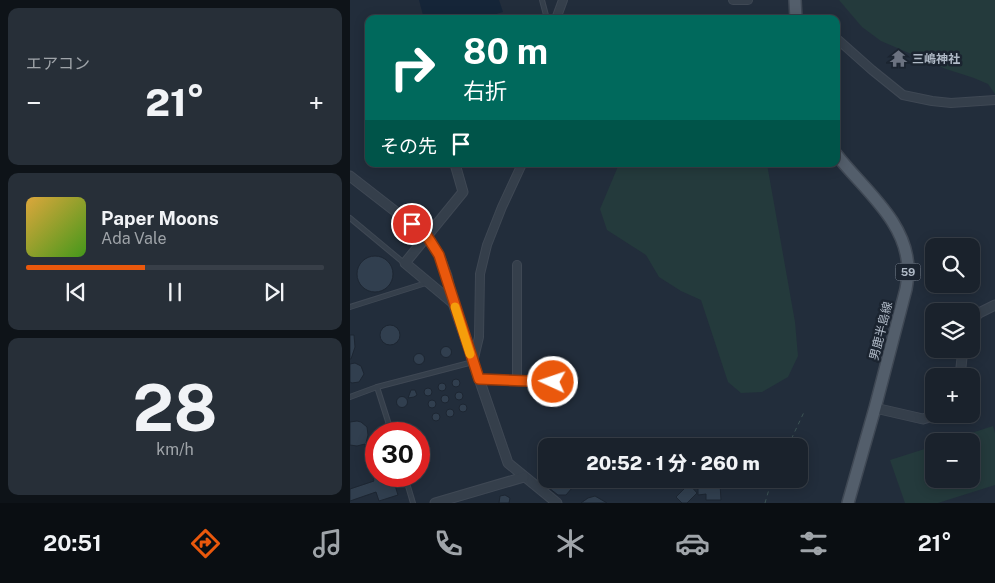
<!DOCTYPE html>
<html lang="ja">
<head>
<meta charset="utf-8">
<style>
	body { margin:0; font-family:"Public Sans","Noto Sans JP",sans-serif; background:#272f38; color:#f1f3f6; height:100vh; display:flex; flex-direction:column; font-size:19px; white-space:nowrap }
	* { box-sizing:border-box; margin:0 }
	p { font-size:16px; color:#9fa4a9 }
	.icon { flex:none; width:28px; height:28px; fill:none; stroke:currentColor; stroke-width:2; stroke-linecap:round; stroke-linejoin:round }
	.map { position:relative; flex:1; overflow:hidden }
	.panel { display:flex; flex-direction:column; gap:8px; padding:8px; background:#0e1318; width:350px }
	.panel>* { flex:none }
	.guide { position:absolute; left:15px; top:15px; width:475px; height:152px; border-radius:10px; box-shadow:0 2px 12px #0003,0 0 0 1px #383f48; background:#00695c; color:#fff; overflow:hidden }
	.controls { position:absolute; left:575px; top:238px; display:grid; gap:10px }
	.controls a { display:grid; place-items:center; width:55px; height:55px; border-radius:10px; background:#1a222c; box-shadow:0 2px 12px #0003,0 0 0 1px #383f48; font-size:25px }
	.speed { position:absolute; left:15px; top:422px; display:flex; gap:10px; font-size:25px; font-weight:700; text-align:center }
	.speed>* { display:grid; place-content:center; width:65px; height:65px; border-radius:50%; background:#1a222c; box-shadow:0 2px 12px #0003,0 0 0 1px #383f48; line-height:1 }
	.speed .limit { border:8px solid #d22; background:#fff; color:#111 }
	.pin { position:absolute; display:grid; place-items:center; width:42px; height:42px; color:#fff; margin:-21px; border:2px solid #fff; border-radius:50%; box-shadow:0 1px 5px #0007 }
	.me { position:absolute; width:55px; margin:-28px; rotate:273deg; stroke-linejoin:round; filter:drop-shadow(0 0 4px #0008) }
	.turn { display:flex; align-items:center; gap:18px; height:105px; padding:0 15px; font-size:22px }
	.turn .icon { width:65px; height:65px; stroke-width:2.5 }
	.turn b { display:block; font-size:35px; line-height:42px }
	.then { display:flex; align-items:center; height:48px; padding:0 15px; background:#0003; gap:10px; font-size:19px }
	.big { font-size:38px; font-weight:800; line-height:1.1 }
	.panel .tile { flex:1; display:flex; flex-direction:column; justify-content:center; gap:8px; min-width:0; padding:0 18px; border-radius:10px; background:#272f38 }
	.panel .dial { align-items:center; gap:0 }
	.dial b { font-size:65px; line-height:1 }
	.song { display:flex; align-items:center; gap:15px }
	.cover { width:60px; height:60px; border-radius:8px; background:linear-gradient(135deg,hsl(40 70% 55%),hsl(100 70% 35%)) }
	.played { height:5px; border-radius:2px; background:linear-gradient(90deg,#ea580c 40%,#383f48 40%) }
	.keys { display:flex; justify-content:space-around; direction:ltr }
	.heat { display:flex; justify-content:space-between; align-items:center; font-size:28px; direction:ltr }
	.trip { position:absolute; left:188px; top:438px; width:270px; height:50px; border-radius:10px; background:#1a222c; box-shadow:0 2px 12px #0003,0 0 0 1px #383f48; font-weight:800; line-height:50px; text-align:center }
	.menu { display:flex; height:80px; justify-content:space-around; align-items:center; background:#0a0e12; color:#9fa4a9 }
	.menu .icon { width:35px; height:35px }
	.menu .active { color:#ea580c }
	.menu b { font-size:22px; color:#f1f3f6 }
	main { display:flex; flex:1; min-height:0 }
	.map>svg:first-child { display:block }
</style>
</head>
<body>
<main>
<section class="panel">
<div class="tile"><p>エアコン</p>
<div class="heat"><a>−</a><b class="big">21°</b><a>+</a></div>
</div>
<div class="tile">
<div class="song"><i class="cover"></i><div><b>Paper Moons</b><p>Ada Vale</p></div></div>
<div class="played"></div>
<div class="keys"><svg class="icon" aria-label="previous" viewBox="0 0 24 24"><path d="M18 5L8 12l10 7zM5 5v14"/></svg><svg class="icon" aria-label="pause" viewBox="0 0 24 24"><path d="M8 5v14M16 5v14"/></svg><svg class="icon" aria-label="next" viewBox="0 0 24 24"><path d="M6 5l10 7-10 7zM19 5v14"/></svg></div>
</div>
<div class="tile dial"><b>28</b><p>km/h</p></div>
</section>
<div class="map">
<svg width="645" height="503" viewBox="0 0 645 503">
	<rect width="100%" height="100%" fill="#222d3b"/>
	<g fill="#243a3c">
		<polygon points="489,0 645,0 645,94 638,84 624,78 596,69 531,41 512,27"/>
		<polygon points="269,164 417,164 445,322 448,356 438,377 412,392 391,393 378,382 351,300 331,291 309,277 296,255 257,230 250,209"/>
		<polygon points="643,426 645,433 645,485 588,503 555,503 540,460 584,446 584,479 621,479 621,441 597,441"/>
	</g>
	<polygon fill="#152538" points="69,0 149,0 153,12 129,19 74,19"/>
	<g fill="#313f4f" stroke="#1d2632">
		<circle cx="25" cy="274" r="18"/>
		<circle cx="40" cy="335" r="10"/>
		<polygon points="0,335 4,335 5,347 1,359 0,359"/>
		<circle cx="96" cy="352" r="5.5"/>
		<circle cx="69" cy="359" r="5.5"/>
		<polygon points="5,363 11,366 14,374 9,382 2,383 0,382 0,364"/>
		<circle cx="106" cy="383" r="4"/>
		<circle cx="92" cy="387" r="4"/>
		<circle cx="78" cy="392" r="4"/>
		<polygon points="61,390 65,390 67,395 64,397 58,398"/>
		<circle cx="109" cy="396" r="4"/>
		<circle cx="95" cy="399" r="4"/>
		<circle cx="52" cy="402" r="5.5"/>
		<circle cx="82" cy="404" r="4"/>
		<circle cx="113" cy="408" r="4"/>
		<circle cx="100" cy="413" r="4"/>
		<circle cx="86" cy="417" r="4"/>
		<polygon points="7,421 11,422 17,427 18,435 16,443 23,444 26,446 26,452 24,454 21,455 16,452 15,444 7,446 0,445 0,422"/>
		<polygon points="42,476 48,495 29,501 26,492 0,501 0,489 24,481 23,479 31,477 31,480"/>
		<polygon points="199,479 223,479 222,488 216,495 208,495 199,488"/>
		<polygon points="339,484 347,493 337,503 332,503 326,497"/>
		<polygon points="370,484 371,500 356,500 356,494 348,495 348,485"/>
		<polygon points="155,495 160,498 159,503 149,503 150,496"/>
		<polygon points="245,496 257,503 231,503 238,498"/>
	</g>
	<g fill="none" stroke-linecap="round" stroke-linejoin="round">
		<defs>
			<g id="service">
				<polyline points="192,0 197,19"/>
				<polyline points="0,218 54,263"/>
				<polyline points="0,307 76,283"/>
				<polyline points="27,387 42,434"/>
				<polyline points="0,397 27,387 123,362"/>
				<polyline points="55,476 63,503"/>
			</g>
			<g id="minor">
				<polyline points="383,0 398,0"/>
				<polyline points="206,19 213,0"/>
				<polyline points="486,38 522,70 553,95 582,101 601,103 645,100"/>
				<polyline points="167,265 167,380"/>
				<polyline points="123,362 129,337 130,274 137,245 152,207 172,164"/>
				<polyline points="129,379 203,382"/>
			</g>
			<g id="tertiary">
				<polyline points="105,164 113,192 55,263 103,303 158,463 207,503"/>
				<polyline points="0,176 77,236 89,255 97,276 103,303"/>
				<polyline points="621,321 629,313 645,305"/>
				<polyline points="610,376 613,349"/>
				<polyline points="525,408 573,419 590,414"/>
				<polyline points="85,503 174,477"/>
			</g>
			<g id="primary">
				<polyline points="445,0 446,19"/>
				<path d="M486,154c27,35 72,68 72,116 0,6 -1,13 -2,19l-31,119 -27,95"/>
			</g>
		</defs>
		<use href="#service" stroke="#3f4854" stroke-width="6"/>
		<use href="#minor" stroke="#3f4854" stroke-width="10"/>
		<use href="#tertiary" stroke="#3f4854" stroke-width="11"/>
		<use href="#primary" stroke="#3f4854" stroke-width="14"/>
		<g stroke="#3c5354" stroke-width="1" stroke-dasharray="4 4" stroke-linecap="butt">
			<polyline points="438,446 455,410"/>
			<polyline points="415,503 422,479"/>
		</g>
		<use href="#service" stroke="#353f4b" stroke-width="4"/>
		<use href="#minor" stroke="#353f4b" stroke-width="8"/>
		<use href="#tertiary" stroke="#353f4b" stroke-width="9"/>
		<use href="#primary" stroke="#535e6b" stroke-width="11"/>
	</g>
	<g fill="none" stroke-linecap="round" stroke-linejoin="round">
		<defs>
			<polyline id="route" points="62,224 77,236 89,255 129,379 203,382"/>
		</defs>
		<use href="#route" stroke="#983908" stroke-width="12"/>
		<use href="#route" stroke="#ea580c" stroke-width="9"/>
		<polyline stroke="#f59e0b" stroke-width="9" points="105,307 120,354"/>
	</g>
	<defs>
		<symbol id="temple-bare" viewBox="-9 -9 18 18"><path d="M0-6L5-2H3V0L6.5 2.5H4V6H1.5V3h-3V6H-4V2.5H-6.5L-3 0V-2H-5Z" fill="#6b7280" stroke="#1b2430" stroke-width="2.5" paint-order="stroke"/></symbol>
	</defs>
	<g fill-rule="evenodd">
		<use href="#temple-bare" x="536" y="46" width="25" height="25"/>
	</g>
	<g text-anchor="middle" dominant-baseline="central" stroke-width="5" stroke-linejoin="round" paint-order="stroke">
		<rect fill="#1b2430" stroke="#838d9a" stroke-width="1" x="545.5" y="263.5" width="25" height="17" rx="4"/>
		<g font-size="11" font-weight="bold" fill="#b0bac7">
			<text x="558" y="272">59</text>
		</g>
		<g font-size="12" font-weight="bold" fill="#b0bac7" stroke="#1b2430" text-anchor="start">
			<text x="562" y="59">三嶋神社</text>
		</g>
		<g font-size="12" fill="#b0bac7" stroke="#1b2430">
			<text transform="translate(531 331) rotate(-76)">男鹿半島線</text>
		</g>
	</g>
</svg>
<div class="controls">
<a><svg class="icon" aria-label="search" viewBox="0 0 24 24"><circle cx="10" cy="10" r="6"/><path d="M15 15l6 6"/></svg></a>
<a><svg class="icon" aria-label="layers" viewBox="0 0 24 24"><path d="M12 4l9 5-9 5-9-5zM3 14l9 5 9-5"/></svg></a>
<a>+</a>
<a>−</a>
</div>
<div class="speed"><div class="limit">30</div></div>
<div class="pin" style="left:62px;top:224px;background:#d93025"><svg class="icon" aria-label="arrive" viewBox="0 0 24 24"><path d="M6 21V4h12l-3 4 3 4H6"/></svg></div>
<svg class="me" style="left:203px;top:382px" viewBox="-20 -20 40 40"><circle r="17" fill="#ea580c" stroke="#fff" stroke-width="3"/><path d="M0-11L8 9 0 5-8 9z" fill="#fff"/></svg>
<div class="trip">20:52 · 1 分 · 260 m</div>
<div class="guide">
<div class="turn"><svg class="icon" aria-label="right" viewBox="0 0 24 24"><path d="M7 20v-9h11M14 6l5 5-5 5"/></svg><div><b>80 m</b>右折</div></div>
<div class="then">その先<svg class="icon" aria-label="arrive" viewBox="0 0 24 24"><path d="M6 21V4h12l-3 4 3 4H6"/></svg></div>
</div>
</div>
</main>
<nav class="menu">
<b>20:51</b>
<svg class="icon active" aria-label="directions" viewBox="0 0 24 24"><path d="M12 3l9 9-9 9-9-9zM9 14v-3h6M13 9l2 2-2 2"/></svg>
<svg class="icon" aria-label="music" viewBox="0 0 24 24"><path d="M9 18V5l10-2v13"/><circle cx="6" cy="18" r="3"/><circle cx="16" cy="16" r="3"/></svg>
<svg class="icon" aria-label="phone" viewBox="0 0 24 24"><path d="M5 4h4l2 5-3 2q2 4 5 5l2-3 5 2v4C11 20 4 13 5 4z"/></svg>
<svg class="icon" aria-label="climate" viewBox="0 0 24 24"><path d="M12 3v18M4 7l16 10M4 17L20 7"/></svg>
<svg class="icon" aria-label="car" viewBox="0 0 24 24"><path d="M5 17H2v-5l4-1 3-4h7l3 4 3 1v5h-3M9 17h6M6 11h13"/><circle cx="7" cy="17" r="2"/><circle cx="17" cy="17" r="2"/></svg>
<svg class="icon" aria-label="filters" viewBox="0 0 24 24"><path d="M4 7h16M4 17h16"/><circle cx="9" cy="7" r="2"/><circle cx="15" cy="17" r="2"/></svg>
<b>21°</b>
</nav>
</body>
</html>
